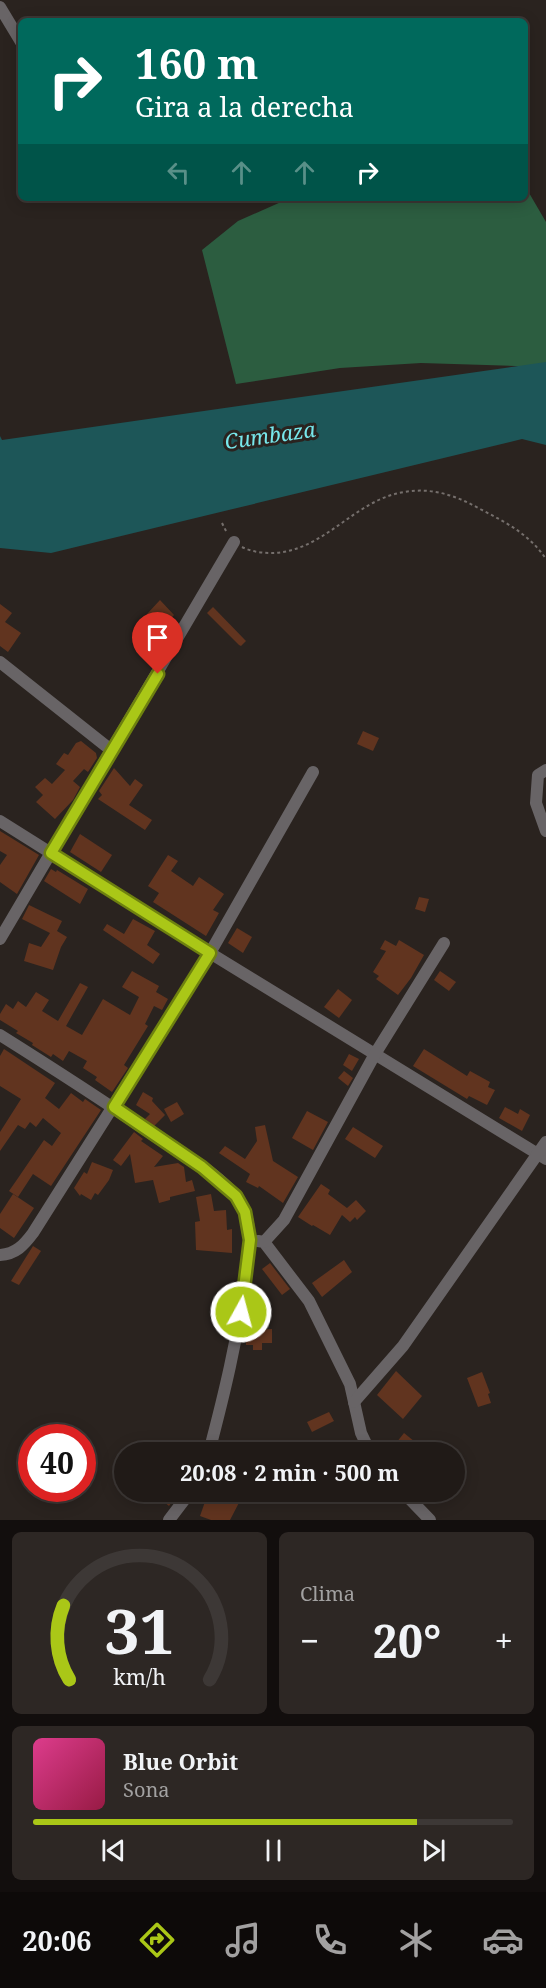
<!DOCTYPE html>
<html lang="es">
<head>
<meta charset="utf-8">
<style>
	body { margin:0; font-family:"Noto Serif",serif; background:#2d2724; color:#f1f3f6; height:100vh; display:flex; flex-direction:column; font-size:22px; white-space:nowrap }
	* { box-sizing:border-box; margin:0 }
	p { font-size:20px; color:#a2a1a1 }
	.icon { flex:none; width:33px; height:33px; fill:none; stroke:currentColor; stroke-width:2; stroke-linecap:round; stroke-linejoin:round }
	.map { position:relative; height:1520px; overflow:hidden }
	.drawer { display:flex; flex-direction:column; gap:12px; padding:12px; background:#120e0d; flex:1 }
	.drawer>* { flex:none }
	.guide { position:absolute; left:18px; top:18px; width:510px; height:183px; border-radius:9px; box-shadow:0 3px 15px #0003,0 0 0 2px #3d3836; background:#00695c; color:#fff; overflow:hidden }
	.speed { position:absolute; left:18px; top:1424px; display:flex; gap:12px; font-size:30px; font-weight:700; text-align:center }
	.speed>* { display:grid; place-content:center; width:78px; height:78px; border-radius:50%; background:#201a17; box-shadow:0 3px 15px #0003,0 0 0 2px #3d3836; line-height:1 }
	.speed .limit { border:9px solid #d22; background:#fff; color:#111 }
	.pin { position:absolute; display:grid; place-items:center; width:51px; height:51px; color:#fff; margin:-62px -26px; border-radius:50% 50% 50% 0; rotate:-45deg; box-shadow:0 0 6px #0007 }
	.pin .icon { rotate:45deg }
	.me { position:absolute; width:66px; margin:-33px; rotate:7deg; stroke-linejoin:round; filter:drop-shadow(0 0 4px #0008) }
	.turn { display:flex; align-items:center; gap:21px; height:126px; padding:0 18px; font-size:27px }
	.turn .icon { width:78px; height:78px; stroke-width:2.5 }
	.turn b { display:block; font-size:42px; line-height:51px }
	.lanes { display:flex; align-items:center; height:57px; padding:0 18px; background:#0003; justify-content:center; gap:30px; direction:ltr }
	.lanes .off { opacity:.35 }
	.big { font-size:45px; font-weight:700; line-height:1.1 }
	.drawer .card { flex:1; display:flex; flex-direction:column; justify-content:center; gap:9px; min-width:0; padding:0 21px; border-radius:9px; background:#2d2724 }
	.drawer .dial { align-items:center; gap:0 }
	.dial svg { height:156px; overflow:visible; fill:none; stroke:#3d3836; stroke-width:7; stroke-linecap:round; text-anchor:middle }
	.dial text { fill:#f1f3f6; stroke:none }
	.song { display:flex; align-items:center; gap:18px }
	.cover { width:72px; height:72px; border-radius:9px; background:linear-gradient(135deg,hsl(330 70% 55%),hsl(340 70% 35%)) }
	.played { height:6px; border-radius:3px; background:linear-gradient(90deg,#aac717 80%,#3d3836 80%) }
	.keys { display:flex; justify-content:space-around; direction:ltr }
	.heat { display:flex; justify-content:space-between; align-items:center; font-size:33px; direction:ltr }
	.drawer .tiles { flex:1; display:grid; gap:12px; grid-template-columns:1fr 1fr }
	.card:last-child { grid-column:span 2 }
	.trip { position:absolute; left:114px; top:1442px; width:351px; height:60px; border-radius:30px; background:#201a17; box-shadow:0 3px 15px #0003,0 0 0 2px #3d3836; font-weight:700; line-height:60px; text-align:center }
	.tabs { display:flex; height:96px; justify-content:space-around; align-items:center; background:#0d0a09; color:#a2a1a1 }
	.tabs .icon { width:42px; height:42px }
	.tabs .selected { color:#aac717 }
	.tabs b { font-size:27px; color:#f1f3f6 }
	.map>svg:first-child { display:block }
</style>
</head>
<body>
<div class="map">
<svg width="546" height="1520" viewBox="0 0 546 1520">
	<rect width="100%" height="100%" fill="#2a231f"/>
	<polygon fill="#2c5d40" points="525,186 546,222 546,367 421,363 340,368 236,384 202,250 238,221 290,198 525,198"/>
	<polygon fill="#1d5658" points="546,362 546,445 522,439 51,553 0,548 0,436 2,440"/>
	<g fill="#61341f">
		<polygon points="160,600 174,615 168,622 174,628 169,636 147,614"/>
		<polygon points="0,604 12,613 5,622 21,633 8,652 0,646"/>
		<polygon points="213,607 246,641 241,646 239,645 207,613"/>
		<polygon points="363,731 379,738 373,751 357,744"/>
		<polygon points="81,741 96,753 97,758 88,772 84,769 73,781 80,787 73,800 55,819 36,802 43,795 35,787 45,778 52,784 65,770 56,764 64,753 68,755 76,743"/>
		<polygon points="114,768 130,786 135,779 143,785 129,805 152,820 145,830 98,799 102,795 99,791"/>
		<polygon points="0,831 39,855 17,894 0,882 0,865 7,855 0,851"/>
		<polygon points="80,834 112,855 101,872 70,852"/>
		<polygon points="168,855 178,861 171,871 193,886 199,877 224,894 213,910 219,913 206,936 153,902 159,893 148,886"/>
		<polygon points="51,869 56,872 57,870 88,889 80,904 44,881"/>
		<polygon points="419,897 429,899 425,912 415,909"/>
		<polygon points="29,905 62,921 57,931 67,937 61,947 53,970 24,961 29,943 41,947 50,933 22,919"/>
		<polygon points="133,919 155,931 147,945 160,954 153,964 103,930 107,924 124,934"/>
		<polygon points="237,928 252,937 243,953 228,943"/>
		<polygon points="385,940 396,946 399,940 424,955 411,978 398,995 376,979 379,976 373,972 386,951 380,949"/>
		<polygon points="132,971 159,986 156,992 168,999 162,1010 154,1006 145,1024 148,1026 124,1065 128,1068 112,1092 95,1080 97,1077 83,1068 87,1061 69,1051 63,1061 53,1054 51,1057 32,1045 33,1043 16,1033 18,1031 0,1020 0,1014 6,1004 13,1009 18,1001 26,1007 36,992 49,1000 42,1011 58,1021 80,983 88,987 66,1026 82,1035 103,999 130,1015 139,997 122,987"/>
		<polygon points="440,971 456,982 449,991 434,980"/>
		<polygon points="338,989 352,1000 339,1018 324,1007"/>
		<polygon points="4,1049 55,1083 45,1098 59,1109 71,1093 83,1102 85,1099 101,1110 51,1186 33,1174 18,1197 9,1191 16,1181 44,1140 52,1146 61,1133 43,1118 36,1127 30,1122 25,1129 18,1125 0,1151 0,1132 21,1099 0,1086 0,1056"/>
		<polygon points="424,1049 467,1076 470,1071 490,1082 488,1087 495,1090 487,1105 469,1096 467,1099 413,1066"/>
		<polygon points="349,1054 359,1059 352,1071 343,1065"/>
		<polygon points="344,1071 353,1078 348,1086 338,1078"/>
		<polygon points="143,1092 153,1098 152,1101 165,1115 154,1126 145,1119 150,1114 136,1105"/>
		<polygon points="177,1102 184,1114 171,1122 164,1109"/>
		<polygon points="505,1107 518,1114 520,1109 530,1115 522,1131 499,1118"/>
		<polygon points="307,1111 328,1122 313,1150 292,1138"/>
		<polygon points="265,1125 273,1161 298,1177 283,1203 259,1186 258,1188 246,1182 250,1174 219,1153 225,1146 245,1159 257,1141 255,1127"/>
		<polygon points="353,1127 383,1146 375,1158 345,1139"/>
		<polygon points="134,1132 143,1139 141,1141 163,1156 154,1167 178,1163 184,1167 186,1182 192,1180 195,1191 170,1197 170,1200 159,1203 153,1180 135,1183 130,1154 121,1166 113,1160"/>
		<polygon points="92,1162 113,1170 109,1180 98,1195 95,1193 91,1200 81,1194 80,1196 74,1188 84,1172 87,1174"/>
		<polygon points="321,1184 330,1190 328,1194 347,1208 356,1200 366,1211 357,1220 355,1217 350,1222 342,1215 330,1235 313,1225 312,1226 298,1217"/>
		<polygon points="13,1194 34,1208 14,1238 0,1228 0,1214"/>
		<polygon points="211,1194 214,1211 226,1210 227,1230 232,1229 232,1253 196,1250 195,1222 200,1221 196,1197"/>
		<polygon points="33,1246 41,1251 19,1285 11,1281"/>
		<polygon points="344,1260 352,1272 322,1297 312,1283"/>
		<polygon points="270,1263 290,1289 282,1295 262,1269"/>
		<polygon points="272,1329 272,1343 262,1343 262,1350 253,1350 253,1345 246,1345 246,1330"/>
		<polygon points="396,1371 422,1396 403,1419 377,1395"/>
		<polygon points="482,1372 490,1393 488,1394 491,1403 478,1407 467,1378"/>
		<polygon points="329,1412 334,1421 312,1432 307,1422"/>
		<polygon points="404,1433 420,1446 416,1452 389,1452"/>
		<polygon points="162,1491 166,1491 175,1498 169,1506 158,1497"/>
		<polygon points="232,1491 243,1495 230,1520 211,1520 200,1516 207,1496 226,1503"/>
	</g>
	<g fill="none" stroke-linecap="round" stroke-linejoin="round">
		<g stroke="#756f6c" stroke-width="2" stroke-dasharray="3 3" stroke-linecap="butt">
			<polyline points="222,523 227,533"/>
			<path d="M242,547c10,5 21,6 31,6 52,-2 81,-53 131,-61 29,-5 53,4 78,18 25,13 48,25 64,49"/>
		</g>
		<g stroke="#686466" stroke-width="12">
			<polyline points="0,7 21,42"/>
			<polyline points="0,662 111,750"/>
			<polyline points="546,770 538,775 536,803 546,831"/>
			<polyline points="0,821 210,953 546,1159"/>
			<polyline points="0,939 234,542"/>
			<path d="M0,1035c51,32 102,65 152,99 29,19 80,45 93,78 8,21 3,45 0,67 -7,59 -21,116 -36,173"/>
			<polyline points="258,1241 264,1242 309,1301 350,1384 361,1433 370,1452"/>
			<polyline points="264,1242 284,1220 375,1054 444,943"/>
			<path d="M0,1255c16,-1 24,-10 33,-22l177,-280 103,-181"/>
			<polyline points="354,1402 403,1346 546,1142"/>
			<polyline points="402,1491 430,1520"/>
			<polyline points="169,1520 191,1491"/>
		</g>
	</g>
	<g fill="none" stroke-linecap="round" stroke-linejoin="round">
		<defs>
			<polyline id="route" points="158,674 51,853 210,953 114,1107 202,1167 236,1196 245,1212 250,1240 241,1312"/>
		</defs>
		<use href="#route" stroke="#6e810f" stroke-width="15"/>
		<use href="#route" stroke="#aac717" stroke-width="10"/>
	</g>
	<g text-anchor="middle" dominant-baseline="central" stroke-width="6" stroke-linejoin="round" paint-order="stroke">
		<g font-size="21" font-style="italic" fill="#77e7eb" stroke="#2a231f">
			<text transform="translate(270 435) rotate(-8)">Cumbaza</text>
		</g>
	</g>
</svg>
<div class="speed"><div class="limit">40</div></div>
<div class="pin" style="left:158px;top:674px;background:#d93025"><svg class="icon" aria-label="arrive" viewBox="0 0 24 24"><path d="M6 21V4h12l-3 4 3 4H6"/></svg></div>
<svg class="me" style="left:241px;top:1312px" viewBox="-20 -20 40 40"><circle r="17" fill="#aac717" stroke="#fff" stroke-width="3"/><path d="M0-11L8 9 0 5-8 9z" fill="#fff"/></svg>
<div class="trip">20:08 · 2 min · 500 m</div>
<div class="guide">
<div class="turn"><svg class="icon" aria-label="right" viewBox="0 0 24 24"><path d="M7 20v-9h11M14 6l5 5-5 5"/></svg><div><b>160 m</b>Gira a la derecha</div></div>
<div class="lanes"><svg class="icon off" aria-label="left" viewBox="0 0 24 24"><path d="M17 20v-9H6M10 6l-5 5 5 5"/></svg><svg class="icon off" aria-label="ahead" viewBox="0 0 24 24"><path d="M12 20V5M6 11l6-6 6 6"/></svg><svg class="icon off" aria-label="ahead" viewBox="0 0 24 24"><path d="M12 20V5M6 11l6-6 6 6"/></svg><svg class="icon" aria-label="right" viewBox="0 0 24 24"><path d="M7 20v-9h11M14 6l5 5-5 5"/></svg></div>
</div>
</div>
<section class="drawer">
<div class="tiles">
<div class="card dial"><svg viewBox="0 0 100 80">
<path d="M14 69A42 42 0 1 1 86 69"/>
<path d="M14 69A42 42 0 0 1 11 31" stroke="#aac717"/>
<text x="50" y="56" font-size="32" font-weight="700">31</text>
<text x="50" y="72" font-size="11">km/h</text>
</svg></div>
<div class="card"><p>Clima</p>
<div class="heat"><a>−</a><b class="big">20°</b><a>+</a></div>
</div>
<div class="card">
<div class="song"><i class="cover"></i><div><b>Blue Orbit</b><p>Sona</p></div></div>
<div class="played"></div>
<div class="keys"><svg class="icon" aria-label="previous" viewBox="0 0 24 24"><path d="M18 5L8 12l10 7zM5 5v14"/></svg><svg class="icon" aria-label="pause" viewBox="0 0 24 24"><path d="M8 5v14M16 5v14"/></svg><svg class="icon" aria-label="next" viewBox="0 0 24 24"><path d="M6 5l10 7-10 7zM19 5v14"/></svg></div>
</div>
</div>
</section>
<nav class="tabs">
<b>20:06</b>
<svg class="icon selected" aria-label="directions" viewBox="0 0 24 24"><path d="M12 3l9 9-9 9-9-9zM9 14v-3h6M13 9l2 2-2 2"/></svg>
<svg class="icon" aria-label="music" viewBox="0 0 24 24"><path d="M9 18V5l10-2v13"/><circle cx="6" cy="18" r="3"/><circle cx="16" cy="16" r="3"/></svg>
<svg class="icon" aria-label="phone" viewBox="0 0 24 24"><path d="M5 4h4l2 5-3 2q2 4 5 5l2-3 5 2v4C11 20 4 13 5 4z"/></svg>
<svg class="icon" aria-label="climate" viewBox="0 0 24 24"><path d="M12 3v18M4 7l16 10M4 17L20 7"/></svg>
<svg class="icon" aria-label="car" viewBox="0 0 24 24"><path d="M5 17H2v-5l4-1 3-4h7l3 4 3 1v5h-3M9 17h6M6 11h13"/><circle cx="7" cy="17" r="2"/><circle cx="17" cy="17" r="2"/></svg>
</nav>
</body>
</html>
